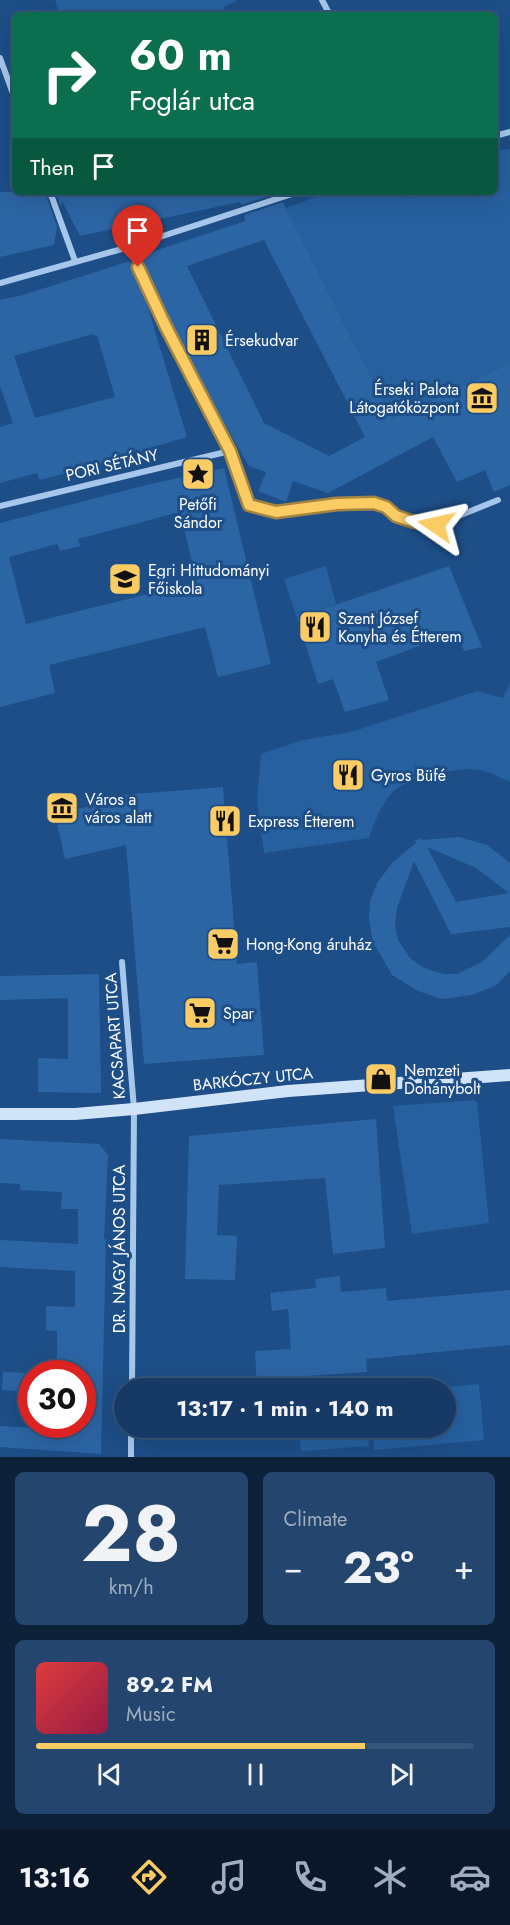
<!DOCTYPE html>
<html lang="en">
<head>
<meta charset="utf-8">
<style>
	body { margin:0; font-family:Jost,sans-serif; background:#23456e; color:#f1f3f6; height:100vh; display:flex; flex-direction:column; font-size:22px; white-space:nowrap }
	* { box-sizing:border-box; margin:0 }
	p { font-size:20px; color:#9eadbf }
	.icon { flex:none; width:33px; height:33px; fill:none; stroke:currentColor; stroke-width:2; stroke-linecap:round; stroke-linejoin:round }
	.map { position:relative; height:1457px; overflow:hidden }
	.sheet { display:flex; flex-direction:column; gap:15px; padding:15px; background:#0c2038; flex:1 }
	.sheet>* { flex:none }
	.banner { position:absolute; left:12px; top:12px; width:486px; height:183px; border-radius:9px; box-shadow:0 6px 24px #0002,0 0 0 2px #355479; background:#0b6e4f; color:#fff; overflow:hidden }
	.speed { position:absolute; left:18px; top:1360px; display:flex; gap:12px; font-size:30px; font-weight:700; text-align:center }
	.speed>* { display:grid; place-content:center; width:78px; height:78px; border-radius:50%; background:#163a65; box-shadow:0 6px 24px #0002,0 0 0 2px #355479; line-height:1 }
	.speed .limit { border:9px solid #d22; background:#fff; color:#111 }
	.pin { position:absolute; display:grid; place-items:center; width:51px; height:51px; color:#fff; margin:-62px -26px; border-radius:50% 50% 50% 0; rotate:-45deg; box-shadow:0 0 6px #0007 }
	.pin .icon { rotate:45deg }
	.me { position:absolute; width:66px; margin:-33px; rotate:281deg; stroke-linejoin:round; filter:drop-shadow(0 0 4px #0008) }
	.turn { display:flex; align-items:center; gap:21px; height:126px; padding:0 18px; font-size:27px }
	.turn .icon { width:78px; height:78px; stroke-width:2.5 }
	.turn b { display:block; font-size:42px; line-height:51px }
	.then { display:flex; align-items:center; height:57px; padding:0 18px; background:#0003; gap:12px; font-size:22px }
	.big { font-size:45px; font-weight:700; line-height:1.1 }
	.sheet .widget { flex:1; display:flex; flex-direction:column; justify-content:center; gap:9px; min-width:0; padding:0 21px; border-radius:9px; background:#23456e }
	.sheet .dial { align-items:center; gap:0 }
	.dial b { font-size:78px; line-height:1 }
	.song { display:flex; align-items:center; gap:18px }
	.cover { width:72px; height:72px; border-radius:9px; background:linear-gradient(135deg,hsl(0 70% 55%),hsl(340 70% 35%)) }
	.played { height:6px; border-radius:3px; background:linear-gradient(90deg,#fbcb64 75%,#355479 75%) }
	.keys { display:flex; justify-content:space-around; direction:ltr }
	.heat { display:flex; justify-content:space-between; align-items:center; font-size:33px; direction:ltr }
	.sheet .tiles { flex:1; display:grid; gap:15px; grid-template-columns:1fr 1fr }
	.widget:last-child { grid-column:span 2 }
	.trip { position:absolute; left:114px; top:1378px; width:342px; height:60px; border-radius:30px; background:#163a65; box-shadow:0 6px 24px #0002,0 0 0 2px #355479; font-weight:700; line-height:60px; text-align:center }
	.tabs { display:flex; height:96px; justify-content:space-around; align-items:center; background:#091728; color:#9eadbf }
	.tabs .icon { width:42px; height:42px }
	.tabs .on { color:#fbcb64 }
	.tabs b { font-size:27px; color:#f1f3f6 }
	.map>svg:first-child { display:block }
</style>
</head>
<body>
<div class="map">
<svg width="510" height="1457" viewBox="0 0 510 1457">
	<rect width="100%" height="100%" fill="#1d4e87"/>
	<g fill="#26609f">
		<polygon points="55,0 238,0 224,7 227,15 59,15"/>
		<polygon points="510,149 510,363 392,419 286,208 329,192 394,192 402,197 412,198 427,192 495,192 495,151"/>
		<polygon points="326,566 336,604 297,618 284,579"/>
		<path d="M510,683v99c-10,-4 -20,-10 -30,-12 -19,-4 -76,8 -88,23 -11,12 -18,30 -23,45l-105,15 -7,-51 4,-48 42,-14 48,-8 126,-41 26,7z"/>
		<polygon points="474,1100 477,1102 489,1223 412,1234 393,1106"/>
		<polygon points="479,1384 484,1440 374,1450 372,1428 446,1428 446,1389 426,1389"/>
		<polygon points="299,1428 367,1428 369,1446 301,1451"/>
	</g>
	<g fill="#2c65a4" fill-rule="evenodd">
		<polygon points="0,192 45,192 57,227 54,245 0,257"/>
		<polygon points="56,192 278,192 278,193 241,205 240,202 80,236 62,201 61,207"/>
		<path d="M283,202l109,217 118,-56v122l-16,7 -9,-22 -28,12 -24,-45 -105,56 -35,-12 -7,21 -28,-11 8,-19 -17,-6 -36,-62 -52,-101 -22,-47 106,-35 -1,-6zM264,240l101,197 -36,19 -65,-33 -77,-157z"/>
		<path d="M130,261l17,36 -2,1 42,139 -64,19v2l-83,22 -3,-7 -37,10v-56l13,-4 -13,-37v-86l23,-5zM93,334l1,2 3,-1 18,62 -80,21 -21,-62z"/>
		<path d="M224,468l47,196 -53,13 -13,-50 -156,38 6,28 -55,14v-184l150,-39zM180,512l17,70 -171,42 -17,-67 48,-13 3,7 20,-5 -2,-7z"/>
		<polygon points="449,566 482,647 464,651 457,632 376,662 389,700 345,712 333,679 318,684 297,618"/>
		<polygon points="223,787 237,964 257,962 264,1055 144,1064 126,845 65,859 55,814 123,799 122,795"/>
		<path d="M459,837l28,8 23,18v64l-59,7 -37,-73 -17,47 -2,18 3,14 12,18 14,10 20,6h13l25,-12 28,-27v36l-15,15 -23,9 -30,4 -24,-8 -26,-16 -19,-33 -4,-24 1,-16 7,-19 16,-21 24,-20 -4,-1 9,-3 -1,2zM427,847l49,21 33,25 -53,9z"/>
		<polygon points="99,974 101,1093 38,1092 38,1058 68,1059 68,998 0,1000 0,976"/>
		<polygon points="376,1119 385,1248 333,1254 325,1178 219,1185 217,1235 237,1236 235,1280 185,1279 189,1136"/>
		<polygon points="0,1139 99,1144 108,1155 104,1239 106,1239 101,1454 0,1447 0,1426 70,1430 72,1425 82,1425 82,1374 57,1374 57,1331 46,1330 46,1306 75,1307 75,1271 0,1267 0,1240 78,1244 78,1209 61,1209 62,1192 20,1190 20,1184 0,1183"/>
		<polygon points="340,1276 341,1292 386,1288 387,1301 510,1290 510,1345 366,1359 367,1372 273,1378 274,1389 257,1389 255,1351 291,1349 288,1309 272,1311 270,1293 316,1288 315,1279"/>
		<polygon points="3,1372 32,1373 32,1392 2,1390"/>
	</g>
	<g fill="none" stroke-linecap="round" stroke-linejoin="round">
		<g stroke="#a6c7eb" stroke-width="6">
			<polyline points="322,0 330,15"/>
			<polyline points="0,58 15,99"/>
			<polyline points="495,136 510,132"/>
			<polyline points="50,192 75,261"/>
			<polyline points="129,247 166,327 230,451 249,505 276,511 337,504 374,503 386,507 396,516 411,521 436,525 498,500"/>
			<polyline points="0,283 129,247 298,192"/>
			<polyline points="0,506 230,451"/>
			<polyline points="122,962 134,1109 132,1389"/>
			<polyline points="131,1457 131,1428"/>
		</g>
		<polyline stroke="#d1e3f8" stroke-width="12" points="0,1114 75,1114 134,1109 288,1091 510,1075"/>
	</g>
	<g fill="none" stroke-linecap="round" stroke-linejoin="round">
		<defs>
			<polyline id="route" points="138,267 166,327 230,451 249,505 276,512 337,504 374,503 386,507 396,516 411,521 436,525"/>
		</defs>
		<use href="#route" stroke="#a38441" stroke-width="15"/>
		<use href="#route" stroke="#fbcb64" stroke-width="10"/>
	</g>
	<defs>
		<symbol id="building-square" viewBox="-11 -11 22 22"><rect x="-9" y="-9" width="18" height="18" rx="4" fill="#fbcb64" stroke="#1d4e87"/><path d="M-4-6H4V6H1V3H-1V6H-4ZM-2.5-4.3h1.7v1.8h-1.7ZM.8-4.3h1.7v1.8H.8ZM-2.5-1h1.7V.8h-1.7ZM.8-1h1.7V.8H.8Z" fill="#111"/></symbol>
		<symbol id="museum-square" viewBox="-11 -11 22 22"><rect x="-9" y="-9" width="18" height="18" rx="4" fill="#fbcb64" stroke="#1d4e87"/><path d="M0-6L6-3V-2H-6V-3ZM-5-1h2V3h-2ZM-1-1h2V3h-2ZM3-1h2V3H3ZM-6 4H6V6H-6Z" fill="#111"/></symbol>
		<symbol id="sight-square" viewBox="-11 -11 22 22"><rect x="-9" y="-9" width="18" height="18" rx="4" fill="#fbcb64" stroke="#1d4e87"/><path d="M0-6L1.8-2.2L6-1.7L2.9 1.2L3.7 5.4L0 3.3L-3.7 5.4L-2.9 1.2L-6-1.7L-1.8-2.2Z" fill="#111"/></symbol>
		<symbol id="university-square" viewBox="-11 -11 22 22"><rect x="-9" y="-9" width="18" height="18" rx="4" fill="#fbcb64" stroke="#1d4e87"/><path d="M0-5L7-2L0 1L-7-2ZM-4 1L0 2.5L4 1V4Q0 6-4 4Z" fill="#111"/></symbol>
		<symbol id="restaurant-square" viewBox="-11 -11 22 22"><rect x="-9" y="-9" width="18" height="18" rx="4" fill="#fbcb64" stroke="#1d4e87"/><path d="M-5-6h1v4h1v-4h1v4h1v-4h1v5L-1.5 .5V6h-2V.5L-5-1ZM5-6V6H3V1.5H1.5Q1.5-4 5-6Z" fill="#111"/></symbol>
		<symbol id="supermarket-square" viewBox="-11 -11 22 22"><rect x="-9" y="-9" width="18" height="18" rx="4" fill="#fbcb64" stroke="#1d4e87"/><path d="M-6-5.5h2.5l.6 2H6L4.5 2H-2.5L-4.4-4H-6ZM-1.5 3.2a1.3 1.3 0 1 0 .1 0ZM3 3.2a1.3 1.3 0 1 0 .1 0Z" fill="#111"/></symbol>
		<symbol id="shop-square" viewBox="-11 -11 22 22"><rect x="-9" y="-9" width="18" height="18" rx="4" fill="#fbcb64" stroke="#1d4e87"/><path d="M-5-2.5h2.3a2.7 3.5 0 0 1 5.4 0H5L5.5 6h-11ZM-1.5-2.5h3a1.5 2.3 0 0 0-3 0Z" fill="#111"/></symbol>
	</defs>
	<g fill-rule="evenodd">
		<use href="#building-square" x="183" y="321" width="38" height="38"/>
		<use href="#museum-square" x="463" y="379" width="38" height="38"/>
		<use href="#sight-square" x="179" y="455" width="38" height="38"/>
		<use href="#university-square" x="106" y="560" width="38" height="38"/>
		<use href="#restaurant-square" x="296" y="608" width="38" height="38"/>
		<use href="#restaurant-square" x="329" y="756" width="38" height="38"/>
		<use href="#museum-square" x="43" y="789" width="38" height="38"/>
		<use href="#restaurant-square" x="206" y="802" width="38" height="38"/>
		<use href="#supermarket-square" x="204" y="925" width="38" height="38"/>
		<use href="#supermarket-square" x="181" y="994" width="38" height="38"/>
		<use href="#shop-square" x="362" y="1060" width="38" height="38"/>
	</g>
	<g text-anchor="middle" dominant-baseline="central" stroke-width="6" stroke-linejoin="round" paint-order="stroke">
		<g font-size="16" fill="#fff" stroke="#1d4e87" text-anchor="start">
			<text x="225" y="340">Érsekudvar</text>
			<text x="459" y="389" text-anchor="end">Érseki Palota<tspan x="459" dy="18">Látogatóközpont</tspan></text>
			<text x="198" y="504" text-anchor="middle">Petőfi<tspan x="198" dy="18">Sándor</tspan></text>
			<text x="148" y="570">Egri Hittudományi<tspan x="148" dy="18">Főiskola</tspan></text>
			<text x="338" y="618">Szent József<tspan x="338" dy="18">Konyha és Étterem</tspan></text>
			<text x="371" y="775">Gyros Büfé</text>
			<text x="85" y="799">Város a<tspan x="85" dy="18">város alatt</tspan></text>
			<text x="248" y="821">Express Étterem</text>
			<text x="246" y="944">Hong-Kong áruház</text>
			<text x="223" y="1013">Spar</text>
			<text x="404" y="1070">Nemzeti<tspan x="404" dy="18">Dohánybolt</tspan></text>
		</g>
		<g font-size="16" fill="#fff" stroke="#1d4e87">
			<text transform="translate(112 465) rotate(-13)">PORI SÉTÁNY</text>
			<text transform="translate(115 1036) rotate(-94)">KACSAPART UTCA</text>
			<text transform="translate(253 1079) rotate(-6)">BARKÓCZY UTCA</text>
			<text transform="translate(119 1249) rotate(-90)">DR. NAGY JÁNOS UTCA</text>
		</g>
	</g>
</svg>
<div class="speed"><div class="limit">30</div></div>
<div class="pin" style="left:138px;top:267px;background:#d93025"><svg class="icon" aria-label="arrive" viewBox="0 0 24 24"><path d="M6 21V4h12l-3 4 3 4H6"/></svg></div>
<svg class="me" style="left:436px;top:525px" viewBox="-20 -20 40 40"><path d="M0-17L14 15 0 8-14 15z" fill="#fbcb64" stroke="#fff" stroke-width="4"/></svg>
<div class="trip">13:17 · 1 min · 140 m</div>
<div class="banner">
<div class="turn"><svg class="icon" aria-label="right" viewBox="0 0 24 24"><path d="M7 20v-9h11M14 6l5 5-5 5"/></svg><div><b>60 m</b>Foglár utca</div></div>
<div class="then">Then<svg class="icon" aria-label="arrive" viewBox="0 0 24 24"><path d="M6 21V4h12l-3 4 3 4H6"/></svg></div>
</div>
</div>
<section class="sheet">
<div class="tiles">
<div class="widget dial"><b>28</b><p>km/h</p></div>
<div class="widget"><p>Climate</p>
<div class="heat"><a>−</a><b class="big">23°</b><a>+</a></div>
</div>
<div class="widget">
<div class="song"><i class="cover"></i><div><b>89.2 FM</b><p>Music</p></div></div>
<div class="played"></div>
<div class="keys"><svg class="icon" aria-label="previous" viewBox="0 0 24 24"><path d="M18 5L8 12l10 7zM5 5v14"/></svg><svg class="icon" aria-label="pause" viewBox="0 0 24 24"><path d="M8 5v14M16 5v14"/></svg><svg class="icon" aria-label="next" viewBox="0 0 24 24"><path d="M6 5l10 7-10 7zM19 5v14"/></svg></div>
</div>
</div>
</section>
<nav class="tabs">
<b>13:16</b>
<svg class="icon on" aria-label="directions" viewBox="0 0 24 24"><path d="M12 3l9 9-9 9-9-9zM9 14v-3h6M13 9l2 2-2 2"/></svg>
<svg class="icon" aria-label="music" viewBox="0 0 24 24"><path d="M9 18V5l10-2v13"/><circle cx="6" cy="18" r="3"/><circle cx="16" cy="16" r="3"/></svg>
<svg class="icon" aria-label="phone" viewBox="0 0 24 24"><path d="M5 4h4l2 5-3 2q2 4 5 5l2-3 5 2v4C11 20 4 13 5 4z"/></svg>
<svg class="icon" aria-label="climate" viewBox="0 0 24 24"><path d="M12 3v18M4 7l16 10M4 17L20 7"/></svg>
<svg class="icon" aria-label="car" viewBox="0 0 24 24"><path d="M5 17H2v-5l4-1 3-4h7l3 4 3 1v5h-3M9 17h6M6 11h13"/><circle cx="7" cy="17" r="2"/><circle cx="17" cy="17" r="2"/></svg>
</nav>
</body>
</html>
